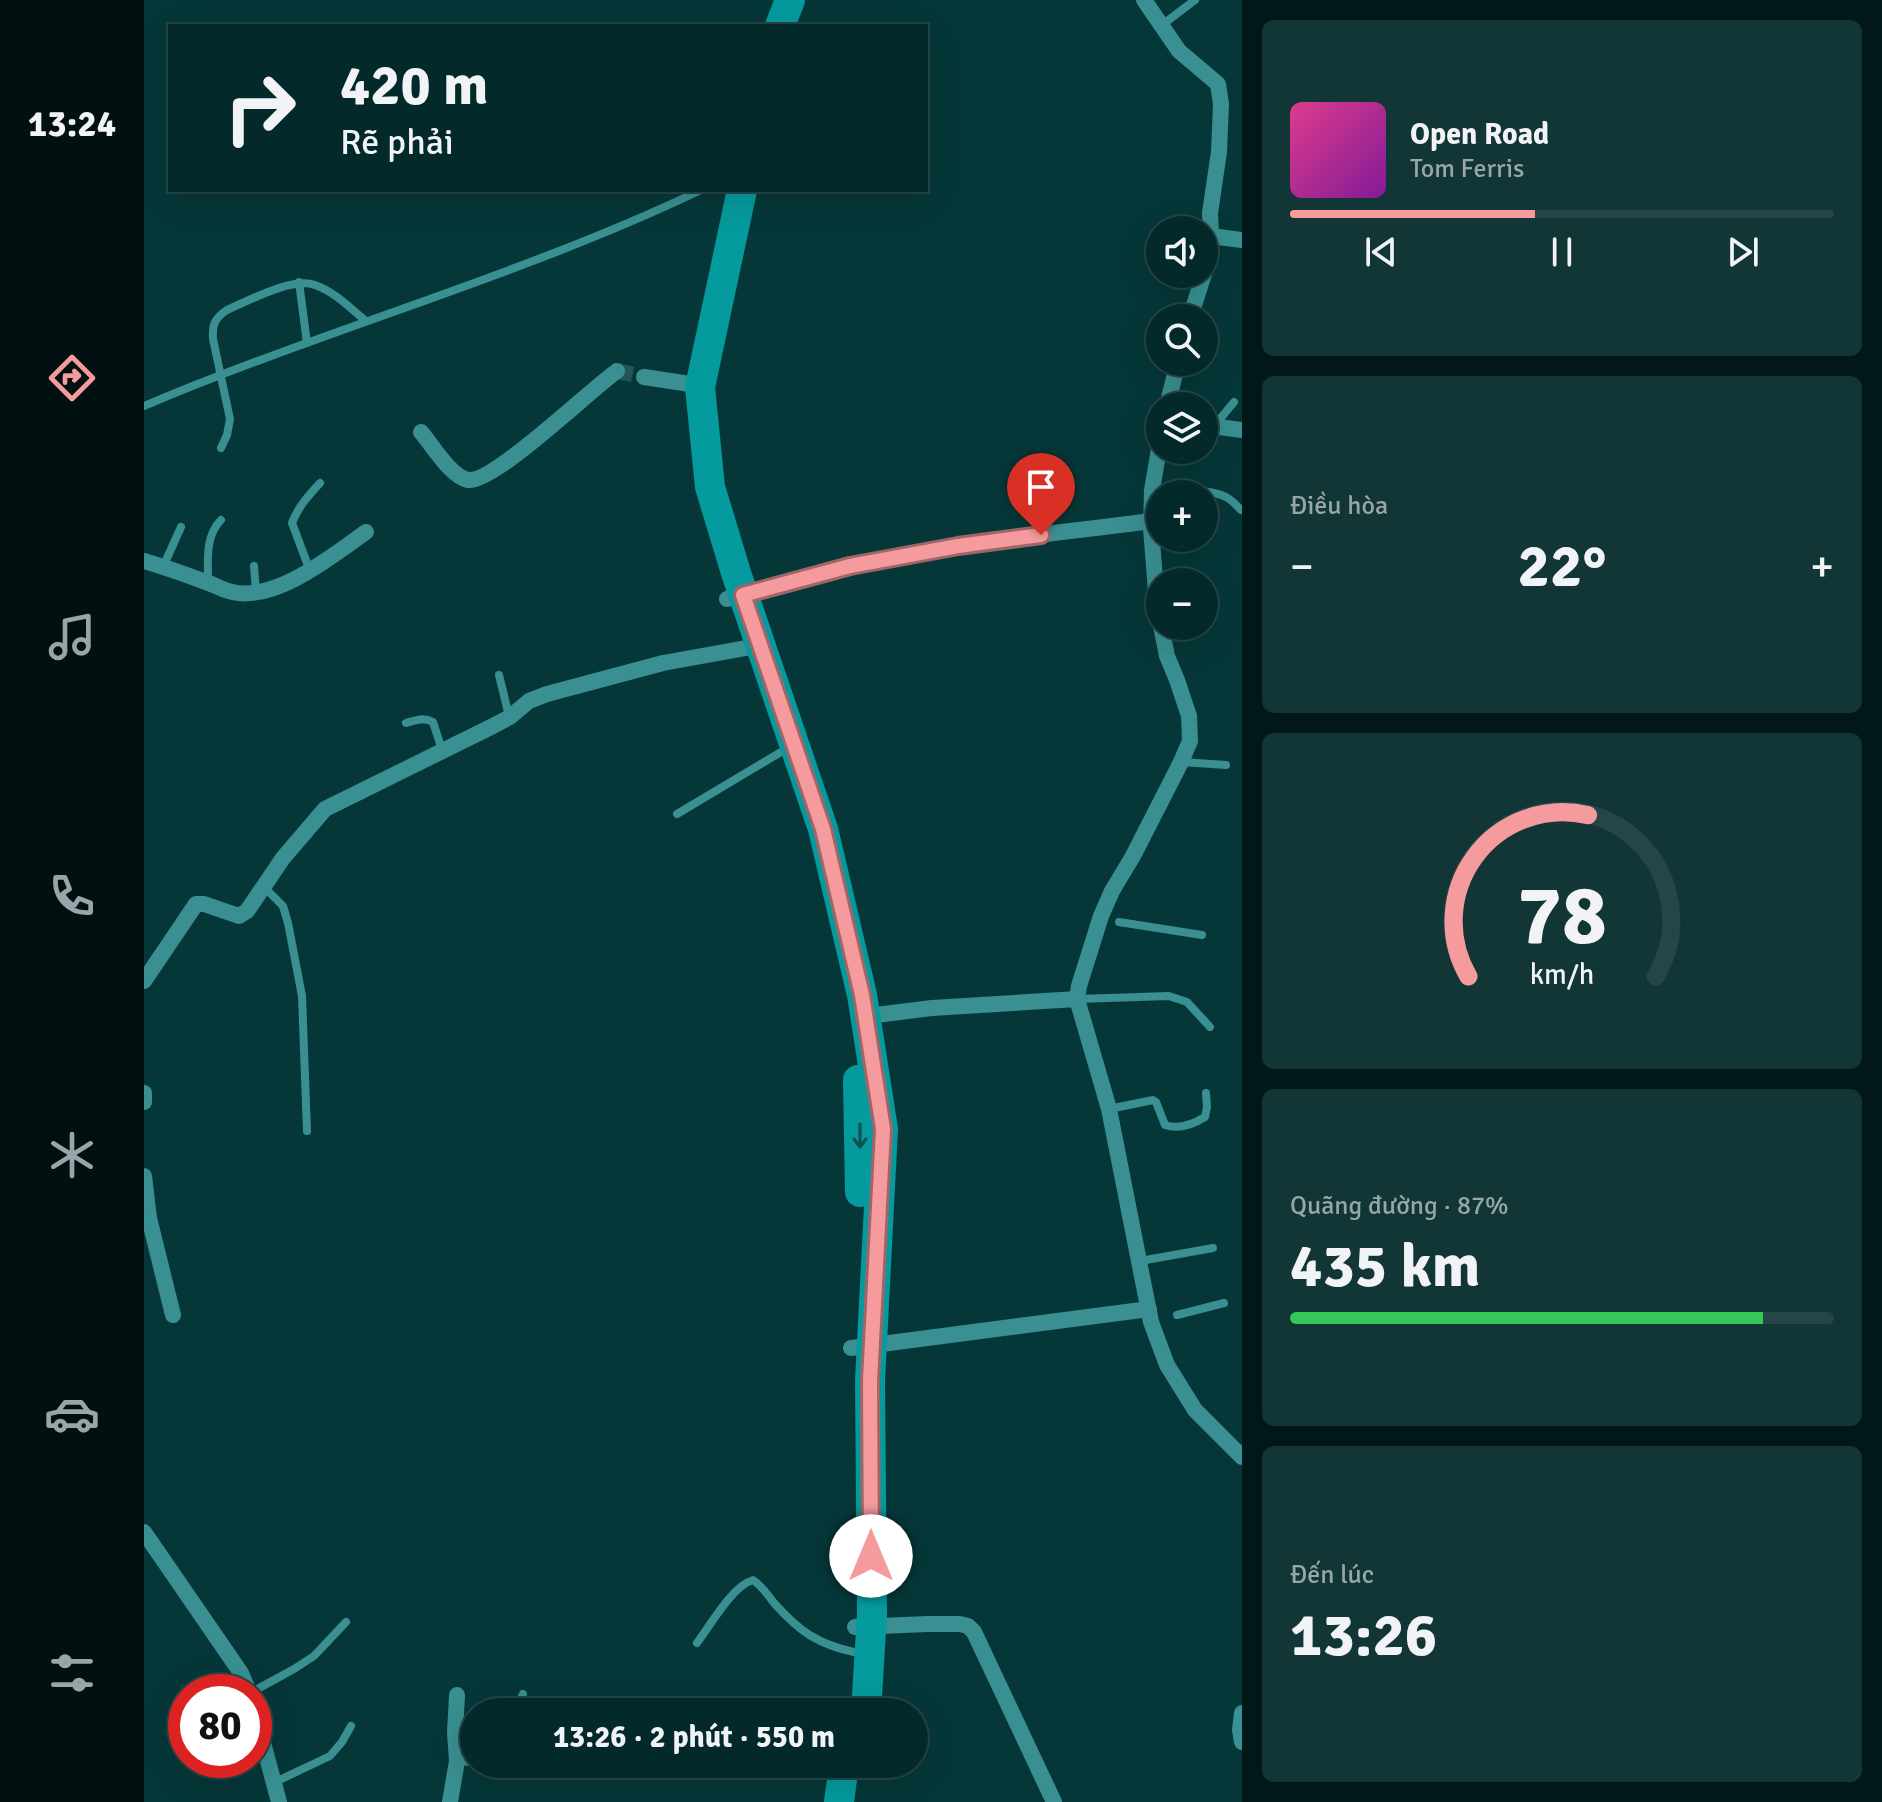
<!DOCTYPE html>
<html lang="vi">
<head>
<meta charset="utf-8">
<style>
	body { margin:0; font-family:Signika,sans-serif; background:#123536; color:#f1f3f6; height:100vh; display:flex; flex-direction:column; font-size:30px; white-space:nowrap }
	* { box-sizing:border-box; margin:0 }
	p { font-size:26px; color:#97a6a8 }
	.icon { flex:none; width:44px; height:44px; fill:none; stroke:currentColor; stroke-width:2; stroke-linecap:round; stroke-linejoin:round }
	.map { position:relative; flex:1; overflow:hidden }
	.sheet { display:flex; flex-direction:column; gap:20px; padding:20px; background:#021717; width:640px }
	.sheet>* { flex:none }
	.guide { position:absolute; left:24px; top:24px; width:760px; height:168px; border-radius:0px; box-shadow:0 8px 32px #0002,0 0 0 2px #254547; background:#04292a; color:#f1f3f6; overflow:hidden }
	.controls { position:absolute; left:1002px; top:216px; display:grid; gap:16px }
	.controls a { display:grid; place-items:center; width:72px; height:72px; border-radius:50%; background:#04292a; box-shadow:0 8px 32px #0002,0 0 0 2px #254547; font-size:40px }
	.speed { position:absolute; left:24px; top:1674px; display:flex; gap:16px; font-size:40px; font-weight:700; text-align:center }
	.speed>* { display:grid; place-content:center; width:104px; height:104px; border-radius:50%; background:#04292a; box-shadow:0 8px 32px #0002,0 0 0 2px #254547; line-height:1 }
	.speed .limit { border:12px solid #d22; background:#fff; color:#111 }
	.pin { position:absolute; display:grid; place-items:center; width:68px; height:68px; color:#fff; margin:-82px -34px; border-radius:50% 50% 50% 0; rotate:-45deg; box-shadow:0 0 8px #0007 }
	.pin .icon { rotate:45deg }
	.me { position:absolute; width:88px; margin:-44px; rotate:0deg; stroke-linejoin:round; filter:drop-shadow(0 0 6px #0008) }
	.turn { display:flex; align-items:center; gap:28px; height:168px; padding:0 40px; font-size:36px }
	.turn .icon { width:104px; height:104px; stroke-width:2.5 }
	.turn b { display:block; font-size:56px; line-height:68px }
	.big { font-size:60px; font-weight:700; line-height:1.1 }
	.sheet .tile { flex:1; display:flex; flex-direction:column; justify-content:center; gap:12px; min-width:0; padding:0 28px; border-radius:12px; background:#123536 }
	.sheet .dial { align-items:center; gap:0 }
	.dial svg { height:208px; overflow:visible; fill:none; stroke:#254547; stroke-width:7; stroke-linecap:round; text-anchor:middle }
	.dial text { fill:#f1f3f6; stroke:none }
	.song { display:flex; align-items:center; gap:24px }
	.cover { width:96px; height:96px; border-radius:12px; background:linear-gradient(135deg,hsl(330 70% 55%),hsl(290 70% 35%)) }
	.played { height:8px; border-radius:4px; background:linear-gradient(90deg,#f59b9e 45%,#254547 45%) }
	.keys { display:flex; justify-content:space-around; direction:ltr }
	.heat { display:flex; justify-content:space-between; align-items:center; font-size:44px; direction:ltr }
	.charge { height:12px; border-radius:6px; background:linear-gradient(90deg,#34c759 87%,#254547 0) }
	.trip { position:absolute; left:316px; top:1698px; width:468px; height:80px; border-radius:40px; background:#04292a; box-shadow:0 8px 32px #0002,0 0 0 2px #254547; font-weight:700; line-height:80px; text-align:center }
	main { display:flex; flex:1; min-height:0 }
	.menu { display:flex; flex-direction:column; width:144px; justify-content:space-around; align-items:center; background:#021011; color:#97a6a8 }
	.menu .icon { width:56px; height:56px }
	.menu .on { color:#f59b9e }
	.menu b { font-size:36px; color:#f1f3f6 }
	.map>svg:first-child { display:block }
</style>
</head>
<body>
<main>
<nav class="menu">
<b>13:24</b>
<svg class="icon on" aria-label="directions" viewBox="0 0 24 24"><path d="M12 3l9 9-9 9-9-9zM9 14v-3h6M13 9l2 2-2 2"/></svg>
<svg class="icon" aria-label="music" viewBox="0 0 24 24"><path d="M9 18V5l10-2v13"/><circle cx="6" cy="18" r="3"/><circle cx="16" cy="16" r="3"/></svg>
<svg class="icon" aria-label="phone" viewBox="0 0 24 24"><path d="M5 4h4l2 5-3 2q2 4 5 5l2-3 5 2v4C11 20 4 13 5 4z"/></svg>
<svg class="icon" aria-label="climate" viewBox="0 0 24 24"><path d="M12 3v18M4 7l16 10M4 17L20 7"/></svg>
<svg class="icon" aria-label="car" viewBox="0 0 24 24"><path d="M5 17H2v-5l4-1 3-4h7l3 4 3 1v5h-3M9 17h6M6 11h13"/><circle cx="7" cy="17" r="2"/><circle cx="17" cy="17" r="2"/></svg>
<svg class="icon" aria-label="filters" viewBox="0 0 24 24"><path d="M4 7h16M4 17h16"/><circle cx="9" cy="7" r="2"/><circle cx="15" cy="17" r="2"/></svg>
</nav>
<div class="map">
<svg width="1098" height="1802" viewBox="0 0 1098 1802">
	<rect width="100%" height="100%" fill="#063738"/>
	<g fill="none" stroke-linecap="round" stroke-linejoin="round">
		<polyline stroke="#245455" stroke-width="16" stroke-dasharray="16 8" stroke-linecap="butt" points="473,371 500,377"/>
		<g stroke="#398f91" stroke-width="8">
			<polyline points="1018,25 1051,0"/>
			<polyline points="155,282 163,343"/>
			<path d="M0,406c184,-78 377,-130 557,-216"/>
			<polyline points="1065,419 1076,419 1090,402"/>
			<path d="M77,448l6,-13 3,-16 -17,-80c-1,-15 2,-21 14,-29 23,-10 65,-33 88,-25 20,7 35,23 51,36"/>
			<path d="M1008,490c20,0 57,-2 74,7 6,3 10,8 15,13"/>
			<polyline points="110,566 112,592"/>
			<polyline points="19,567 37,527"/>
			<path d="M166,571l-18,-48c6,-16 16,-27 28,-40"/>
			<path d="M64,582c0,-22 -3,-46 13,-62"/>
			<polyline points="355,675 365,716"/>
			<path d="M262,723c10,-3 17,-6 27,-1l9,28"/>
			<polyline points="1038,762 1082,765"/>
			<polyline points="533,814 637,752"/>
			<polyline points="120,887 139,906 144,923 158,996 163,1131"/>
			<polyline points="975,922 1058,935"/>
			<polyline points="933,999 1025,996 1043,1002 1066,1027"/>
			<path d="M965,1109l44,-9 3,2 9,23c14,5 27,0 40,-8l2,-10 -1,-14"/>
			<polyline points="996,1261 1069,1248"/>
			<polyline points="1033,1315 1080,1303"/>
			<path d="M553,1643c13,-17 35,-57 56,-63 9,6 14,14 21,23 25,28 43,41 80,49"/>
			<polyline points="81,1692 97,1674"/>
			<polyline points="108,1692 150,1669 170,1656 202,1622"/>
			<polyline points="370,1712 379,1694"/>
			<polyline points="313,1761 330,1762"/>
			<polyline points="131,1782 186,1756 198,1742 207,1726"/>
		</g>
		<g stroke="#398f91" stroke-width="16">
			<polyline points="1000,0 1035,51 1074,84 1077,104 1075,152 1066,213 1067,236 1060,273"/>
			<polyline points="1067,236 1098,240"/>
			<polyline points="1046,318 1060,274"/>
			<polyline points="500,377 546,384"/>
			<polyline points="1023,406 1034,362"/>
			<polyline points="1060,425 1098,430"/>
			<path d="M277,432c11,13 30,45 47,48 26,3 123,-91 149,-109"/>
			<polyline points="1016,443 1008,490 1007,528 1013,604 1016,621"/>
			<path d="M0,561c20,6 40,13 59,20 10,3 19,9 29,11 44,10 100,-36 134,-60"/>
			<path d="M583,599c41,-11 82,-24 124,-33 98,-23 200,-32 301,-45"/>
			<polyline points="1017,626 1023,656 1033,680 1045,716 1046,741 1037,762 989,856 968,891 957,916 935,986 933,999 965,1109 1007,1322 1023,1365 1051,1410 1098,1457"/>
			<polyline points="0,981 52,904 60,904 95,916 103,911 139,858 181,809 349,726 366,717 385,701 403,694 519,663 602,648"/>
			<polyline points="716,1017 788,1008 933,999"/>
			<polyline points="0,1093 0,1102"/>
			<polyline points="0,1176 5,1218"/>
			<polyline points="0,1220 5,1218 29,1315"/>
			<polyline points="707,1348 1005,1309"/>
			<polyline points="0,1532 97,1673 105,1692"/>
			<polyline points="711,1627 784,1624 816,1624 824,1626 830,1632 910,1802"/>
			<polyline points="110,1709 135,1802"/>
			<polyline points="1098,1713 1096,1730 1098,1742"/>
			<polyline points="306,1802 313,1761 311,1733 313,1695"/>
		</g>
		<g stroke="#059a9d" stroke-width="30">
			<polyline points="636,26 646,0"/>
			<polyline points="598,190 556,387 566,487 593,576 679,829 718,995 739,1129 726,1381 728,1615 722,1712"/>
			<polyline points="714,1080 716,1192"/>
			<polyline points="695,1802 700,1764"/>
		</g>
	</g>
	<defs><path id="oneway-shaft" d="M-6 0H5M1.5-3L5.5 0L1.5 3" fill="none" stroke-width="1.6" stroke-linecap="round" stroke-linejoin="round" transform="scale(2)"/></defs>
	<use stroke="#0c5253" href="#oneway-shaft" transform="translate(716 1136) rotate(90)"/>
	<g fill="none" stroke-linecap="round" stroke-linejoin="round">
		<defs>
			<polyline id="route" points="727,1556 726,1381 739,1129 718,995 679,829 599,595 706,566 814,546 897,535"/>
		</defs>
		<use href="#route" stroke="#9f6567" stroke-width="20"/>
		<use href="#route" stroke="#f59b9e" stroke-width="14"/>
	</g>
</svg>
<div class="controls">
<a><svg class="icon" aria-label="sound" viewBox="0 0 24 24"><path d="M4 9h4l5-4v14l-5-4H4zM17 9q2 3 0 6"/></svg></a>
<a><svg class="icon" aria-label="search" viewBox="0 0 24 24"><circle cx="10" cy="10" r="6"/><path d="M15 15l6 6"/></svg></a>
<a><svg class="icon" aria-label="layers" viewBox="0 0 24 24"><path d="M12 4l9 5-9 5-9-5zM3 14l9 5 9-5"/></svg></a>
<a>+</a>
<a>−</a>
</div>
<div class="speed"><div class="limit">80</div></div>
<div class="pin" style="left:897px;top:535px;background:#d93025"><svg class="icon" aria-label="arrive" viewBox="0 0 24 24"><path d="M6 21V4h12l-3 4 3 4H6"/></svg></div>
<svg class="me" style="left:727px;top:1556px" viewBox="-20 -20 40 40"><circle r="19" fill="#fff"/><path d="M0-13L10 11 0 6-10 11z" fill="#f59b9e"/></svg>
<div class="trip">13:26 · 2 phút · 550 m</div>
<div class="guide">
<div class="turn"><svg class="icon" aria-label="right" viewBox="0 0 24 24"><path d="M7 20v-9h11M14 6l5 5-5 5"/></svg><div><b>420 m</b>Rẽ phải</div></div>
</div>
</div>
<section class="sheet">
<div class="tile">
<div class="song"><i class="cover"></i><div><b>Open Road</b><p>Tom Ferris</p></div></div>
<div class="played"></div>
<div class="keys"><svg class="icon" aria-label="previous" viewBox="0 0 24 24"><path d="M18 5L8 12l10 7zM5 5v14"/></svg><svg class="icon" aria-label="pause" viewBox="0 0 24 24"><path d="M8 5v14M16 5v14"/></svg><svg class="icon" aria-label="next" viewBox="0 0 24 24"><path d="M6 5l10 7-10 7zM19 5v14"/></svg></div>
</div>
<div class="tile"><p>Điều hòa</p>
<div class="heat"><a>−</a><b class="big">22°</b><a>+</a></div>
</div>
<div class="tile dial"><svg viewBox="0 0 100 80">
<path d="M14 69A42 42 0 1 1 86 69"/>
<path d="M14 69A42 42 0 0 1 60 7" stroke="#f59b9e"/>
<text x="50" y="56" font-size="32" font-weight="700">78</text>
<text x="50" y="72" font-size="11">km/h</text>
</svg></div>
<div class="tile"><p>Quãng đường · 87%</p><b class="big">435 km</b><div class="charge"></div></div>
<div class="tile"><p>Đến lúc</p><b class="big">13:26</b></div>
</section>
</main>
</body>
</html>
